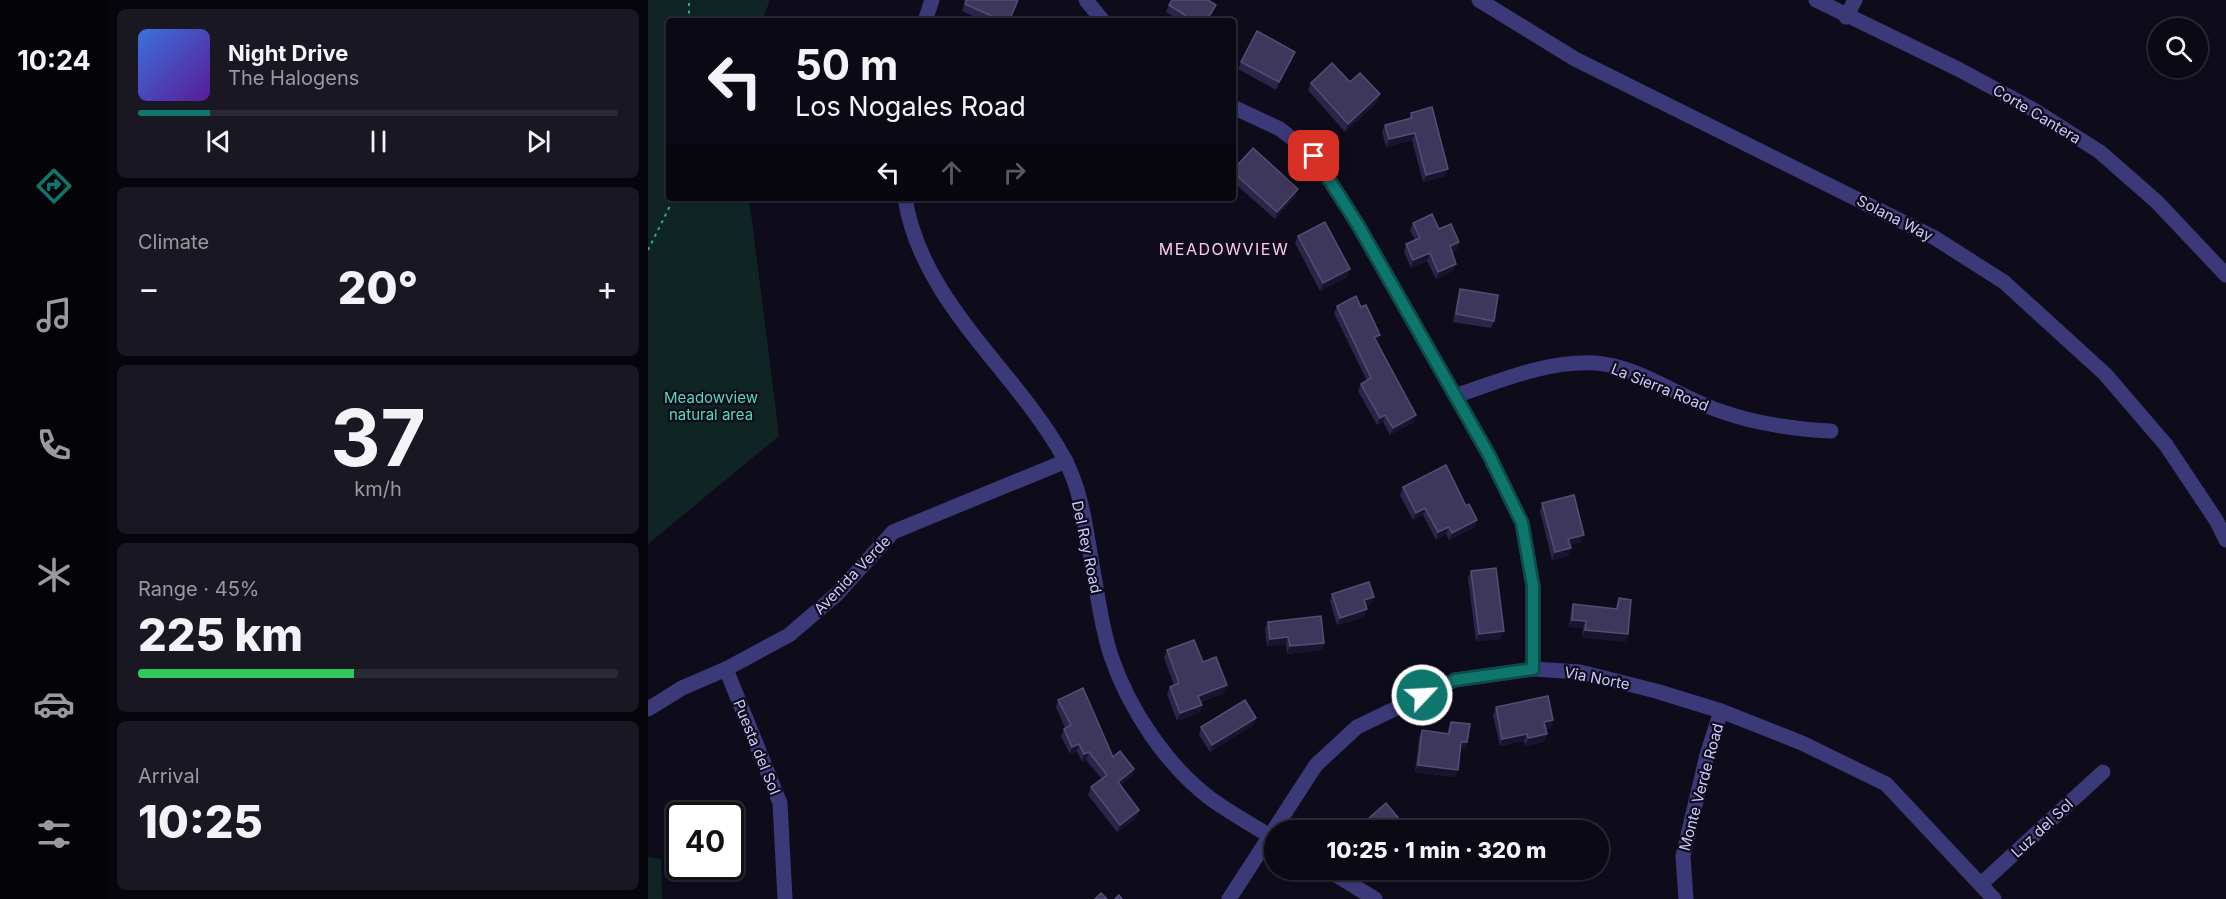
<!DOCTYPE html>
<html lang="en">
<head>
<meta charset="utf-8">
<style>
	body { margin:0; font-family:Inter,sans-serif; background:#181722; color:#f1f3f6; height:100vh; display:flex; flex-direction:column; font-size:22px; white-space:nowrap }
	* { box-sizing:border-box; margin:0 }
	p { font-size:20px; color:#999aa0 }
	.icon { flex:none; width:33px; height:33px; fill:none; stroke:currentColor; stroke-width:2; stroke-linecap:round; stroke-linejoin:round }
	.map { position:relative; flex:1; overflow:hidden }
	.drawer { display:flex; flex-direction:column; gap:9px; padding:9px; background:#06050b; width:540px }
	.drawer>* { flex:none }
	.top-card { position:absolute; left:18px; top:18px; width:570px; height:183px; border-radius:6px; box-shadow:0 2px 4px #0004,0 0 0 2px #2a2a34; background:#0a0914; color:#f1f3f6; overflow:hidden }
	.buttons { position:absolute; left:1500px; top:18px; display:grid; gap:12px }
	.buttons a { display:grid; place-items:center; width:60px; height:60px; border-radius:50%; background:#0a0914; box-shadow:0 2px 4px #0004,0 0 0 2px #2a2a34; font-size:30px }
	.speed { position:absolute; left:18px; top:802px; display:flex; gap:12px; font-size:30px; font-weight:700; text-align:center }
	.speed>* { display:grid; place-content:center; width:78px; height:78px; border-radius:50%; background:#0a0914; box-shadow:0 2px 4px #0004,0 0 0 2px #2a2a34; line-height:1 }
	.speed .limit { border:3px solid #111; border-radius:9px; background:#fff; color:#111 }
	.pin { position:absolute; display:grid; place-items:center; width:51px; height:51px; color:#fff; margin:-26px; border-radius:12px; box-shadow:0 3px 9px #0006 }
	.me { position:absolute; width:66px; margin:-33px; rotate:65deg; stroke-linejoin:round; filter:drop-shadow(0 0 4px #0008) }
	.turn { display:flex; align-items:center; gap:21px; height:126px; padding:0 30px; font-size:27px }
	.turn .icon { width:78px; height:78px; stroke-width:2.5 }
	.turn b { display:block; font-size:42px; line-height:51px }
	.lanes { display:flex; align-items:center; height:57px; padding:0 30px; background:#0003; justify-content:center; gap:30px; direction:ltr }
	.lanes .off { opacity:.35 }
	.big { font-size:45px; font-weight:800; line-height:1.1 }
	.drawer .widget { flex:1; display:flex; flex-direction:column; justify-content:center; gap:9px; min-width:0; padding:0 21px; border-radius:9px; background:#181722 }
	.drawer .dial { align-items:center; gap:0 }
	.dial b { font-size:78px; line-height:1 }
	.song { display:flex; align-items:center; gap:18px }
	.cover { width:72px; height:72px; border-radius:9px; background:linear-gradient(135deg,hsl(220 70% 55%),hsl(270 70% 35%)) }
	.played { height:6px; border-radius:3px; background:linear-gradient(90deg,#0f766e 15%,#2a2a34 15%) }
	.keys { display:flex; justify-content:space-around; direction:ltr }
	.heat { display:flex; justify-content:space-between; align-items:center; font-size:33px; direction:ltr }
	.charge { height:9px; border-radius:4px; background:linear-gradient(90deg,#34c759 45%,#2a2a34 0) }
	.trip { position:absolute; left:616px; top:820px; width:345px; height:60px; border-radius:30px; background:#0a0914; box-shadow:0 2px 4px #0004,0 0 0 2px #2a2a34; font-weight:800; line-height:60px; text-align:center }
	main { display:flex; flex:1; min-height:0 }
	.dock { display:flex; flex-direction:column; width:108px; justify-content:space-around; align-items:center; background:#040408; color:#999aa0 }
	.dock .icon { width:42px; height:42px }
	.dock .on { color:#0f766e }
	.dock b { font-size:27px; color:#f1f3f6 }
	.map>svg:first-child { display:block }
</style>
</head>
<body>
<main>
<nav class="dock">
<b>10:24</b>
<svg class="icon on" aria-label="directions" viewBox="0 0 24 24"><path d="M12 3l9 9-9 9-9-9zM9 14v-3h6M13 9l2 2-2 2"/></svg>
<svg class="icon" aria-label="music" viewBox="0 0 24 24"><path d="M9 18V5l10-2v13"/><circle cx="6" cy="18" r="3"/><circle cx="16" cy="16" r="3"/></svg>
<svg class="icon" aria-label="phone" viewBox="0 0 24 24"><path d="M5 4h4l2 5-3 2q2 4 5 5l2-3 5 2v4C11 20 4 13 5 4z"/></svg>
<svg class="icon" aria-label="climate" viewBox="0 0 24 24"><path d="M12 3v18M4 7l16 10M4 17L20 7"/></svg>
<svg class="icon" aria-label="car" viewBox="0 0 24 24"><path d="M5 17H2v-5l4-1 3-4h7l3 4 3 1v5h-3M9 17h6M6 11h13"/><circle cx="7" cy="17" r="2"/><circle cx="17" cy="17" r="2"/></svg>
<svg class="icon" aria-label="filters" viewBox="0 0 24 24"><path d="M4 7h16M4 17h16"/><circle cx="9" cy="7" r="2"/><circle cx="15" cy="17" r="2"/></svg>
</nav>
<section class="drawer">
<div class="widget">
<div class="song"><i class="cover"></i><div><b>Night Drive</b><p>The Halogens</p></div></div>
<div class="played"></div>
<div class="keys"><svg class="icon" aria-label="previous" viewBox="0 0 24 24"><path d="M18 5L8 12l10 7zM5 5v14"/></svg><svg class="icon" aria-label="pause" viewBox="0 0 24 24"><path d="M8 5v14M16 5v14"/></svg><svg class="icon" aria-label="next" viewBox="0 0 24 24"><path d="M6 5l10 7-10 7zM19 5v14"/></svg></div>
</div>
<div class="widget"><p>Climate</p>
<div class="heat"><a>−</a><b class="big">20°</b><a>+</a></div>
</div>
<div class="widget dial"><b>37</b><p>km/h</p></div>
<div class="widget"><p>Range · 45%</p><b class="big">225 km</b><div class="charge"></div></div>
<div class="widget"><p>Arrival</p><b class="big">10:25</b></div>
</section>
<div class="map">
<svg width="1578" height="899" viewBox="0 0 1578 899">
	<rect width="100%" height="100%" fill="#0e0c1b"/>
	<g fill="#0f2524">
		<polygon points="0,0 122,0 114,21 21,21 21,198 101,198 131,436 0,544"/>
		<polygon points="0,857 13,859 14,899 0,899"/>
	</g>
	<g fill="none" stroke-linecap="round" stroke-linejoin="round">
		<g stroke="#31a7a1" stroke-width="2" stroke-dasharray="3 4.5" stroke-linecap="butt">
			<polyline points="41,21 41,0"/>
			<polyline points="0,250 26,198"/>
		</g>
		<g stroke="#3b3978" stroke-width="15">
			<polyline points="438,0 455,21"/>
			<polyline points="1168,0 1310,69 1386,110 1452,152 1509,202 1578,275"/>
			<polyline points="1198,17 1207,0"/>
			<polyline points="585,107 632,129 666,156 710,225 841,455 874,523 885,586 885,669"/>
			<path d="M807,396c45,-15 92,-36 141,-33 41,3 85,35 124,48 36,13 73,18 111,20"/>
			<polyline points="78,669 132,803 137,899"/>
			<polyline points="0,709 34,688 78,669 141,635 189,594 245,532 418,461"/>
			<polyline points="680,870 727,899"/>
			<polyline points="1333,884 1455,772"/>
			<polyline points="1038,899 1035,856 1059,755 1073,711"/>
		</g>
		<g stroke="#3b3978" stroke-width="15">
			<polyline points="831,0 927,59 1287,238 1356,282 1457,374 1518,445 1568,520 1578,540"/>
			<polyline points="277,21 284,0"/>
			<path d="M257,198c16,104 111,172 159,260 20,36 23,83 31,123 4,25 8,51 16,75 18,53 55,109 100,143 18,13 38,24 57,36"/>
			<polyline points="581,899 668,765 709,727 807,680 885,669 932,672 1008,691 1073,711 1154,743 1238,784 1346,899"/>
		</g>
	</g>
	<g fill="#2c2549">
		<polygon points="318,0 361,21 336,21 314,11"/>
		<polygon points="521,5 568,5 565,12 560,21 533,21 518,12"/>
		<polygon points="644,59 628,90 590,69 593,62"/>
		<polygon points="663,83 729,102 697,132 660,90"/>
		<polygon points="763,113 797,176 775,182 764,140 738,147 734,132 737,125 761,118"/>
		<polygon points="585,170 648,196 627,219 585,182"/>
		<polygon points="765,223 791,229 809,250 804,252 808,264 805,271 788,279 779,261 763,268 756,252 758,244 767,240 762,230"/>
		<polygon points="650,236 699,277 672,291 647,243"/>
		<polygon points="812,289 846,321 843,328 805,322 810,296"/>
		<polygon points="689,306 729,342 768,415 766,422 742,435 735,422 729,425 710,391 713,384 719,381 686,313"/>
		<polygon points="755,487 827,527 801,540 798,534 788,540 775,515 765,520 752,495"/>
		<polygon points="894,503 933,542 922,545 920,556 904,560 892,511"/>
		<polygon points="823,571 853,639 828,641 820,578"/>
		<polygon points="684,594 723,604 718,606 716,617 689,625 682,601"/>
		<polygon points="971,598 980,634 977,642 934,637 935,628 921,627 923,611 925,604 968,609"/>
		<polygon points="620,622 676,643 674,650 639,654 638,644 619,646 617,629"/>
		<polygon points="519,650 555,662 576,693 552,702 554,705 551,713 529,721 519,694 522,687 526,685 516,658"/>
		<polygon points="410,700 465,757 486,769 483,777 472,785 491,810 489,817 469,832 440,795 443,787 454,779 438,760 434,762 429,751 422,754 413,736 416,729 417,728 408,707"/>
		<polygon points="848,707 903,728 898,729 899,734 896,742 877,746 876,741 852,746 845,715"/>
		<polygon points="608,718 605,725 562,752 551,735 553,727"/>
		<polygon points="803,722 819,742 817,749 813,749 807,777 767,772 771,738 774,730 799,733"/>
		<polygon points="721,818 761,831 722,831 718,826"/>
	</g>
	<g fill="#19142e">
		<polygon points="568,5 565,12 560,21 558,21"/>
		<polygon points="647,52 644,59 628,90 631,82"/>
		<polygon points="732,94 729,102 697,132 700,124"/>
		<polygon points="767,133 764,140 738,147 741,139"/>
		<polygon points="800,169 797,176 775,182 778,175"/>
		<polygon points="650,189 648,196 627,219 629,212"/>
		<polygon points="811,242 809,250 800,254 802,246"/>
		<polygon points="782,253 779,261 763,268 765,260"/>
		<polygon points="808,264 805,271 788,279 790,272"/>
		<polygon points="702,269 699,277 672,291 675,283"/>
		<polygon points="732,335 729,342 726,337"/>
		<polygon points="737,415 735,422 729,425 732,418"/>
		<polygon points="768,415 766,422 742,435 745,428"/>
		<polygon points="777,508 775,515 765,520 768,513"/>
		<polygon points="829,520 827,527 801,540 804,533"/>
		<polygon points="801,527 798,534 788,540 790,532"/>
		<polygon points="936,535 933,542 918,546 920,539"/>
		<polygon points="923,548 920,556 904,560 907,552"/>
		<polygon points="726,597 723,604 713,607 716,600"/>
		<polygon points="719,609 716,617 689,625 692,618"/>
		<polygon points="924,620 938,621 935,628 921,627"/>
		<polygon points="937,630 980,634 977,642 934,637"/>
		<polygon points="856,631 853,639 828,641 831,634"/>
		<polygon points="640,637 638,644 619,646 622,639"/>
		<polygon points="676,643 674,650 639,654 642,646"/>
		<polygon points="579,685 576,693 547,703 550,696"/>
		<polygon points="554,705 551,713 529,721 532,713"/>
		<polygon points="608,718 605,725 562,752 564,745"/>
		<polygon points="905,720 903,728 894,730 896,722"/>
		<polygon points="879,734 876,741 852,746 854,739"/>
		<polygon points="899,734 896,742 877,746 880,738"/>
		<polygon points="813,742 819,742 817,749 811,749"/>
		<polygon points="431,744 429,751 422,754 424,747"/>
		<polygon points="441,752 438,760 434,762 436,754"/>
		<polygon points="770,765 810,770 807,777 767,772"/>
		<polygon points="486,769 483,777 467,789 470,782"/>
		<polygon points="491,810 489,817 469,832 472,825"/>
	</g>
	<g fill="#3e375c" stroke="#544e75" stroke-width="1.5">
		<polygon points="318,0 370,0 361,21 355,21 317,4"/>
		<polygon points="524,0 560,0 568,5 558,21 534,21 537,15 521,5"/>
		<polygon points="609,31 647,52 631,82 593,62"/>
		<polygon points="684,63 702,82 712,73 732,94 700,124 663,83"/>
		<polygon points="784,107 800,169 778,175 767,133 741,139 737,125 764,118 763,113"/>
		<polygon points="605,148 650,189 629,212 585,172 585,170"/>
		<polygon points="784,214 791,229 803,224 811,242 802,246 808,264 790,272 782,253 765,260 758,244 772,238 765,223"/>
		<polygon points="677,222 702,269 675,283 650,236"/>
		<polygon points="812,289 850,295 846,321 808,314"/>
		<polygon points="708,296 713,307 718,305 732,335 726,337 768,415 745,428 737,415 732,418 713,384 723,378 689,306"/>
		<polygon points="798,465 818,506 821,504 829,520 804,533 801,527 790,532 777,508 768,513 755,487"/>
		<polygon points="926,495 936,535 920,539 923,548 907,552 894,503"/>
		<polygon points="848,568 856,631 831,634 823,571"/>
		<polygon points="721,582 726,597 716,600 719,609 692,618 684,594"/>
		<polygon points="971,598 983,600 980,634 937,630 938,621 924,620 925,604 969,609"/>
		<polygon points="673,616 676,643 642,646 640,637 622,639 620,622"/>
		<polygon points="546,640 555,662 568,657 579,685 550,696 554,705 532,713 522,687 531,683 519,650"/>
		<polygon points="435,688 465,757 472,751 486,769 470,782 491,810 472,825 443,787 459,775 441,752 436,754 431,744 424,747 416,729 423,725 410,700"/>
		<polygon points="900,696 905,720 896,722 899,734 880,738 879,734 854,739 848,707"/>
		<polygon points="597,700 608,718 564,745 553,727"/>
		<polygon points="803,722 822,724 819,742 813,742 810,770 770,765 774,730 801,734"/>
		<polygon points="738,803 761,831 727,831 730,829 721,818"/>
		<polygon points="453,893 459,899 447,899"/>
		<polygon points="471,895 474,899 467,899"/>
	</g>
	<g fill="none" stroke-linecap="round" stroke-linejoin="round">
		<defs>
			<polyline id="route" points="666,156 710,225 841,455 874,523 885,586 885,669 807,680 774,695"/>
		</defs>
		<use href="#route" stroke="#0a4d48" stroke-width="15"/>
		<use href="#route" stroke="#0f766e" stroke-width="10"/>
	</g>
	<g text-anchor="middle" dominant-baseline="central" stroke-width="4.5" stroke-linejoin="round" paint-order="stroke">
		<g font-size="15" fill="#cec8fd" stroke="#0e0c1b">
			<text transform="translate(1389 114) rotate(31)">Corte Cantera</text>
			<text transform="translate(1247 218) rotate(27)">Solana Way</text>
			<text transform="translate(1012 387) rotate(22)">La Sierra Road</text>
			<text transform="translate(439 547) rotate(78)">Del Rey Road</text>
			<text transform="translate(204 575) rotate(-46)">Avenida Verde</text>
			<text transform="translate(949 678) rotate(11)">Via Norte</text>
			<text transform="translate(109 747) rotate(68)">Puesta del Sol</text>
			<text transform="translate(1053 787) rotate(-75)">Monte Verde Road</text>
			<text transform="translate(1394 828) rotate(-43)">Luz del Sol</text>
		</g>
		<g font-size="15" fill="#59d8b9" stroke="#0e0c1b">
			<text x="63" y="397">Meadowview<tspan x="63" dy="17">natural area</tspan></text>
		</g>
		<g font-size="16" letter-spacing="1.5" fill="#fdcaea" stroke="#0e0c1b">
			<text x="576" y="249">MEADOWVIEW</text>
		</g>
	</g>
</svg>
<div class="buttons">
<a><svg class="icon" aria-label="search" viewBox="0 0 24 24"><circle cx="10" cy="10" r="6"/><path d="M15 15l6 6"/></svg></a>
</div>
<div class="speed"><div class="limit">40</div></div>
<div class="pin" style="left:666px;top:156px;background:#d93025"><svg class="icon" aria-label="arrive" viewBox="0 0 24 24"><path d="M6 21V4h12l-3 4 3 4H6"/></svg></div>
<svg class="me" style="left:774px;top:695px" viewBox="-20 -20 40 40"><circle r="17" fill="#0f766e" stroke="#fff" stroke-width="3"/><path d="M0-11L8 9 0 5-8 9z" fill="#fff"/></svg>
<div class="trip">10:25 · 1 min · 320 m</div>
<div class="top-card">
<div class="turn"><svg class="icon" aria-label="left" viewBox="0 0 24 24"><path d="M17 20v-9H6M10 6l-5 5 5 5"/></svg><div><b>50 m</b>Los Nogales Road</div></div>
<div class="lanes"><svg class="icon" aria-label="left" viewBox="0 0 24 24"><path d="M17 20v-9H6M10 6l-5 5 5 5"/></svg><svg class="icon off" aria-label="ahead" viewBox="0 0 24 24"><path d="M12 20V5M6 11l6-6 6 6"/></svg><svg class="icon off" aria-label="right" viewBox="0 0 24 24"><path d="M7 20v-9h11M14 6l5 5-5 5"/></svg></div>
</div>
</div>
</main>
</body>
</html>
